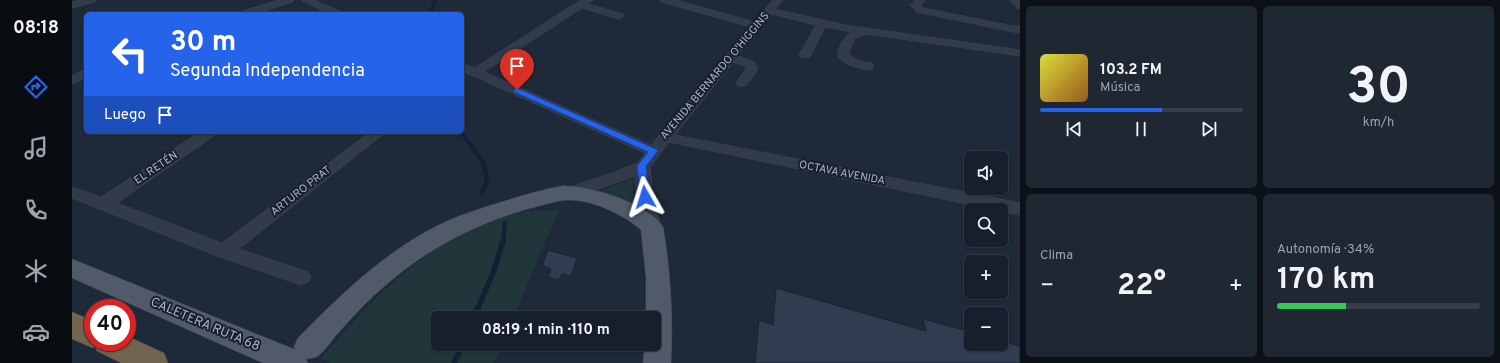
<!DOCTYPE html>
<html lang="es">
<head>
<meta charset="utf-8">
<style>
	body { margin:0; font-family:Overpass,sans-serif; background:#1f2733; color:#f1f3f6; height:100vh; display:flex; flex-direction:column; font-size:15px; white-space:nowrap }
	* { box-sizing:border-box; margin:0 }
	p { font-size:13px; color:#9ea2a9 }
	.icon { flex:none; width:22px; height:22px; fill:none; stroke:currentColor; stroke-width:2; stroke-linecap:round; stroke-linejoin:round }
	.map { position:relative; flex:1; overflow:hidden }
	.drawer { display:flex; flex-direction:column; gap:6px; padding:6px; background:#0c1118; width:480px }
	.drawer>* { flex:none }
	.top-card { position:absolute; left:12px; top:12px; width:380px; height:122px; border-radius:6px; box-shadow:0 1px 3px #0004,0 0 0 1px #353d47; background:#2563eb; color:#fff; overflow:hidden }
	.tools { position:absolute; left:892px; top:151px; display:grid; gap:8px }
	.tools a { display:grid; place-items:center; width:44px; height:44px; border-radius:6px; background:#161f2b; box-shadow:0 1px 3px #0004,0 0 0 1px #353d47; font-size:20px }
	.speed { position:absolute; left:12px; top:299px; display:flex; gap:8px; font-size:20px; font-weight:700; text-align:center }
	.speed>* { display:grid; place-content:center; width:52px; height:52px; border-radius:50%; background:#161f2b; box-shadow:0 1px 3px #0004,0 0 0 1px #353d47; line-height:1 }
	.speed .limit { border:6px solid #d22; background:#fff; color:#111 }
	.pin { position:absolute; display:grid; place-items:center; width:34px; height:34px; color:#fff; margin:-41px -17px; border-radius:50% 50% 50% 0; rotate:-45deg; box-shadow:0 0 4px #0007 }
	.pin .icon { rotate:45deg }
	.me { position:absolute; width:44px; margin:-22px; rotate:354deg; stroke-linejoin:round; filter:drop-shadow(0 0 3px #0008) }
	.turn { display:flex; align-items:center; gap:14px; height:84px; padding:0 20px; font-size:18px }
	.turn .icon { width:52px; height:52px; stroke-width:2.5 }
	.turn b { display:block; font-size:28px; line-height:34px }
	.then { display:flex; align-items:center; height:38px; padding:0 20px; background:#0003; gap:8px; font-size:15px }
	.big { font-size:30px; font-weight:700; line-height:1.1 }
	.drawer .tile { flex:1; display:flex; flex-direction:column; justify-content:center; gap:6px; min-width:0; padding:0 14px; border-radius:6px; background:#1f2733 }
	.drawer .dial { align-items:center; gap:0 }
	.dial b { font-size:52px; line-height:1 }
	.song { display:flex; align-items:center; gap:12px }
	.cover { width:48px; height:48px; border-radius:6px; background:linear-gradient(135deg,hsl(60 70% 55%),hsl(30 70% 35%)) }
	.played { height:4px; border-radius:2px; background:linear-gradient(90deg,#2563eb 60%,#353d47 60%) }
	.keys { display:flex; justify-content:space-around; direction:ltr }
	.heat { display:flex; justify-content:space-between; align-items:center; font-size:22px; direction:ltr }
	.charge { height:6px; border-radius:3px; background:linear-gradient(90deg,#34c759 34%,#353d47 0) }
	.drawer .tiles { flex:1; display:grid; gap:6px; grid-template-columns:repeat(2,1fr) }
	.trip { position:absolute; left:359px; top:311px; width:230px; height:40px; border-radius:6px; background:#161f2b; box-shadow:0 1px 3px #0004,0 0 0 1px #353d47; font-weight:700; line-height:40px; text-align:center }
	main { display:flex; flex:1; min-height:0 }
	.menu { display:flex; flex-direction:column; width:72px; justify-content:space-around; align-items:center; background:#090c11; color:#9ea2a9 }
	.menu .icon { width:28px; height:28px }
	.menu .current { color:#2563eb }
	.menu b { font-size:18px; color:#f1f3f6 }
	.map>svg:first-child { display:block }
</style>
</head>
<body>
<main>
<nav class="menu">
<b>08:18</b>
<svg class="icon current" aria-label="directions" viewBox="0 0 24 24"><path d="M12 3l9 9-9 9-9-9zM9 14v-3h6M13 9l2 2-2 2"/></svg>
<svg class="icon" aria-label="music" viewBox="0 0 24 24"><path d="M9 18V5l10-2v13"/><circle cx="6" cy="18" r="3"/><circle cx="16" cy="16" r="3"/></svg>
<svg class="icon" aria-label="phone" viewBox="0 0 24 24"><path d="M5 4h4l2 5-3 2q2 4 5 5l2-3 5 2v4C11 20 4 13 5 4z"/></svg>
<svg class="icon" aria-label="climate" viewBox="0 0 24 24"><path d="M12 3v18M4 7l16 10M4 17L20 7"/></svg>
<svg class="icon" aria-label="car" viewBox="0 0 24 24"><path d="M5 17H2v-5l4-1 3-4h7l3 4 3 1v5h-3M9 17h6M6 11h13"/><circle cx="7" cy="17" r="2"/><circle cx="17" cy="17" r="2"/></svg>
</nav>
<div class="map">
<svg width="948" height="363" viewBox="0 0 948 363">
	<rect width="100%" height="100%" fill="#1e2939"/>
	<g fill="#20363a">
		<polygon points="562,178 561,192 565,208 548,199 529,191"/>
		<path d="M487,210l-46,108h-75v26h64l-8,19h-163l-10,-4c47,-57 108,-120 181,-142 18,-6 38,-7 57,-7z"/>
	</g>
	<g fill="none" stroke-linecap="round" stroke-linejoin="round">
		<polyline stroke="#122036" stroke-width="3" points="358,14 363,0"/>
		<polyline stroke="#122036" stroke-width="3.5" points="389,132 397,143"/>
		<g stroke="#122036" stroke-width="4.5">
			<polyline points="396,142 412,164 415,181 410,193"/>
			<polyline points="431,242 433,223"/>
		</g>
		<g stroke="#122036" stroke-width="5.5">
			<polyline points="402,318 422,270 431,241"/>
			<polyline points="382,363 391,344"/>
		</g>
	</g>
	<g fill="#303d50" stroke="#1a222f">
		<polygon points="476,250 505,258 499,276 490,274 487,280 476,277 479,269 470,266"/>
		<polygon points="704,288 854,331 851,319 899,332 899,344 929,344 929,341 948,346 948,363 683,363 687,320 701,325"/>
	</g>
	<g fill="none" stroke-linecap="round" stroke-linejoin="round">
		<defs>
			<g id="minor">
				<polygon points="9,0 25,0 23,2 0,8 0,2"/>
				<polygon points="207,0 222,0 220,2 183,14 168,14 169,12"/>
				<polygon points="229,0 242,0 270,12 271,14 258,14"/>
				<path d="M509,0h12l-5,4 35,10 1,2 -5,3 -37,-11 -98,64 167,73 99,-118 -88,-25 -2,-2h16l78,22 19,-22h10l-8,9 70,16 175,25v6l-153,-22 -12,4 -6,14v3l11,6 12,2 2,3 -2,3c-10,2 -27,-4 -34,-12 -1,-8 6,-22 14,-25l-27,-5 -14,28 -2,2h-8l-2,-2 17,-30 -45,-11 -33,42 16,6 4,7 -12,17h-8l-2,-3 10,-14 -1,-3 -12,-4 -58,73 345,68v12l-351,-73 -19,25 3,30 8,30 -3,5 -6,1 -6,-1c-9,-16 -10,-39 -11,-56l-59,21 -6,2 -6,-2 -2,-4 2,-4 51,-17 22,-9 8,-10 -183,-82v-8l12,5z"/>
				<polygon points="843,0 853,0 849,6 851,8 941,26 948,26 948,32 941,32 845,12 839,6"/>
				<polygon points="938,0 948,0 948,9 945,8"/>
				<polygon points="14,70 14,78 0,84 0,76"/>
				<polygon points="128,132 145,132 143,135 45,203 150,243 298,132 314,132 167,249 236,272 239,277 236,282 229,285 145,256 0,198 0,187 29,197"/>
			</g>
			<path id="major" d="M491,186c26,-1 87,18 100,41 8,45 10,90 8,136h-28l2,-19h9v-26h-8v-40l-5,-48c-16,-15 -49,-30 -71,-30 -13,0 -26,5 -39,8 -54,15 -101,39 -144,76 -17,14 -32,30 -47,47 -7,7 -14,19 -22,25 -4,2 -9,3 -12,3l2,4h-45l-191,-85v-19l224,91 -2,-3 4,-9c45,-46 91,-90 149,-117 19,-8 38,-14 58,-20 19,-6 39,-12 58,-15z"/>
			<polygon id="highway" points="0,312 21,321 21,342 55,342 55,336 92,353 96,363 49,363 25,351 23,347 21,348 0,339"/>
		</defs>
		<use href="#minor" stroke="#3c4453" stroke-width="1"/>
		<use href="#major" stroke="#3c4453" stroke-width="1"/>
		<use href="#highway" stroke="#3d4553" stroke-width="1"/>
		<use href="#minor" fill="#323b49" fill-rule="evenodd"/>
		<use href="#major" fill="#505a69" fill-rule="evenodd"/>
		<use href="#highway" fill="#70644e" fill-rule="evenodd"/>
	</g>
	<polygon fill="#2563eb" stroke="#184099" points="445,88 584,149 586,151 574,166 577,197 576,200 569,200 568,197 565,166 576,152 442,92 441,90"/>
	<g text-anchor="middle" dominant-baseline="central" stroke-width="4" stroke-linejoin="round" paint-order="stroke">
		<g font-size="11" fill="#acb5c6" stroke="#18202d">
			<text transform="translate(643 76) rotate(-50)">AVENIDA BERNARDO O'HIGGINS</text>
			<text transform="translate(84 168) rotate(-34)">EL RETÉN</text>
			<text transform="translate(770 173) rotate(11)">OCTAVA AVENIDA</text>
			<text transform="translate(229 191) rotate(-38)">ARTURO PRAT</text>
		</g>
		<g font-size="13" fill="#acb5c6" stroke="#18202d">
			<text transform="translate(133 325) rotate(23)">CALETERA RUTA 68</text>
		</g>
	</g>
</svg>
<div class="tools">
<a><svg class="icon" aria-label="sound" viewBox="0 0 24 24"><path d="M4 9h4l5-4v14l-5-4H4zM17 9q2 3 0 6"/></svg></a>
<a><svg class="icon" aria-label="search" viewBox="0 0 24 24"><circle cx="10" cy="10" r="6"/><path d="M15 15l6 6"/></svg></a>
<a>+</a>
<a>−</a>
</div>
<div class="speed"><div class="limit">40</div></div>
<div class="pin" style="left:445px;top:90px;background:#d93025"><svg class="icon" aria-label="arrive" viewBox="0 0 24 24"><path d="M6 21V4h12l-3 4 3 4H6"/></svg></div>
<svg class="me" style="left:573px;top:197px" viewBox="-20 -20 40 40"><path d="M0-17L14 15 0 8-14 15z" fill="#2563eb" stroke="#fff" stroke-width="4"/></svg>
<div class="trip">08:19 · 1 min · 110 m</div>
<div class="top-card">
<div class="turn"><svg class="icon" aria-label="left" viewBox="0 0 24 24"><path d="M17 20v-9H6M10 6l-5 5 5 5"/></svg><div><b>30 m</b>Segunda Independencia</div></div>
<div class="then">Luego<svg class="icon" aria-label="arrive" viewBox="0 0 24 24"><path d="M6 21V4h12l-3 4 3 4H6"/></svg></div>
</div>
</div>
<section class="drawer">
<div class="tiles">
<div class="tile">
<div class="song"><i class="cover"></i><div><b>103.2 FM</b><p>Música</p></div></div>
<div class="played"></div>
<div class="keys"><svg class="icon" aria-label="previous" viewBox="0 0 24 24"><path d="M18 5L8 12l10 7zM5 5v14"/></svg><svg class="icon" aria-label="pause" viewBox="0 0 24 24"><path d="M8 5v14M16 5v14"/></svg><svg class="icon" aria-label="next" viewBox="0 0 24 24"><path d="M6 5l10 7-10 7zM19 5v14"/></svg></div>
</div>
<div class="tile dial"><b>30</b><p>km/h</p></div>
<div class="tile"><p>Clima</p>
<div class="heat"><a>−</a><b class="big">22°</b><a>+</a></div>
</div>
<div class="tile"><p>Autonomía · 34%</p><b class="big">170 km</b><div class="charge"></div></div>
</div>
</section>
</main>
</body>
</html>
